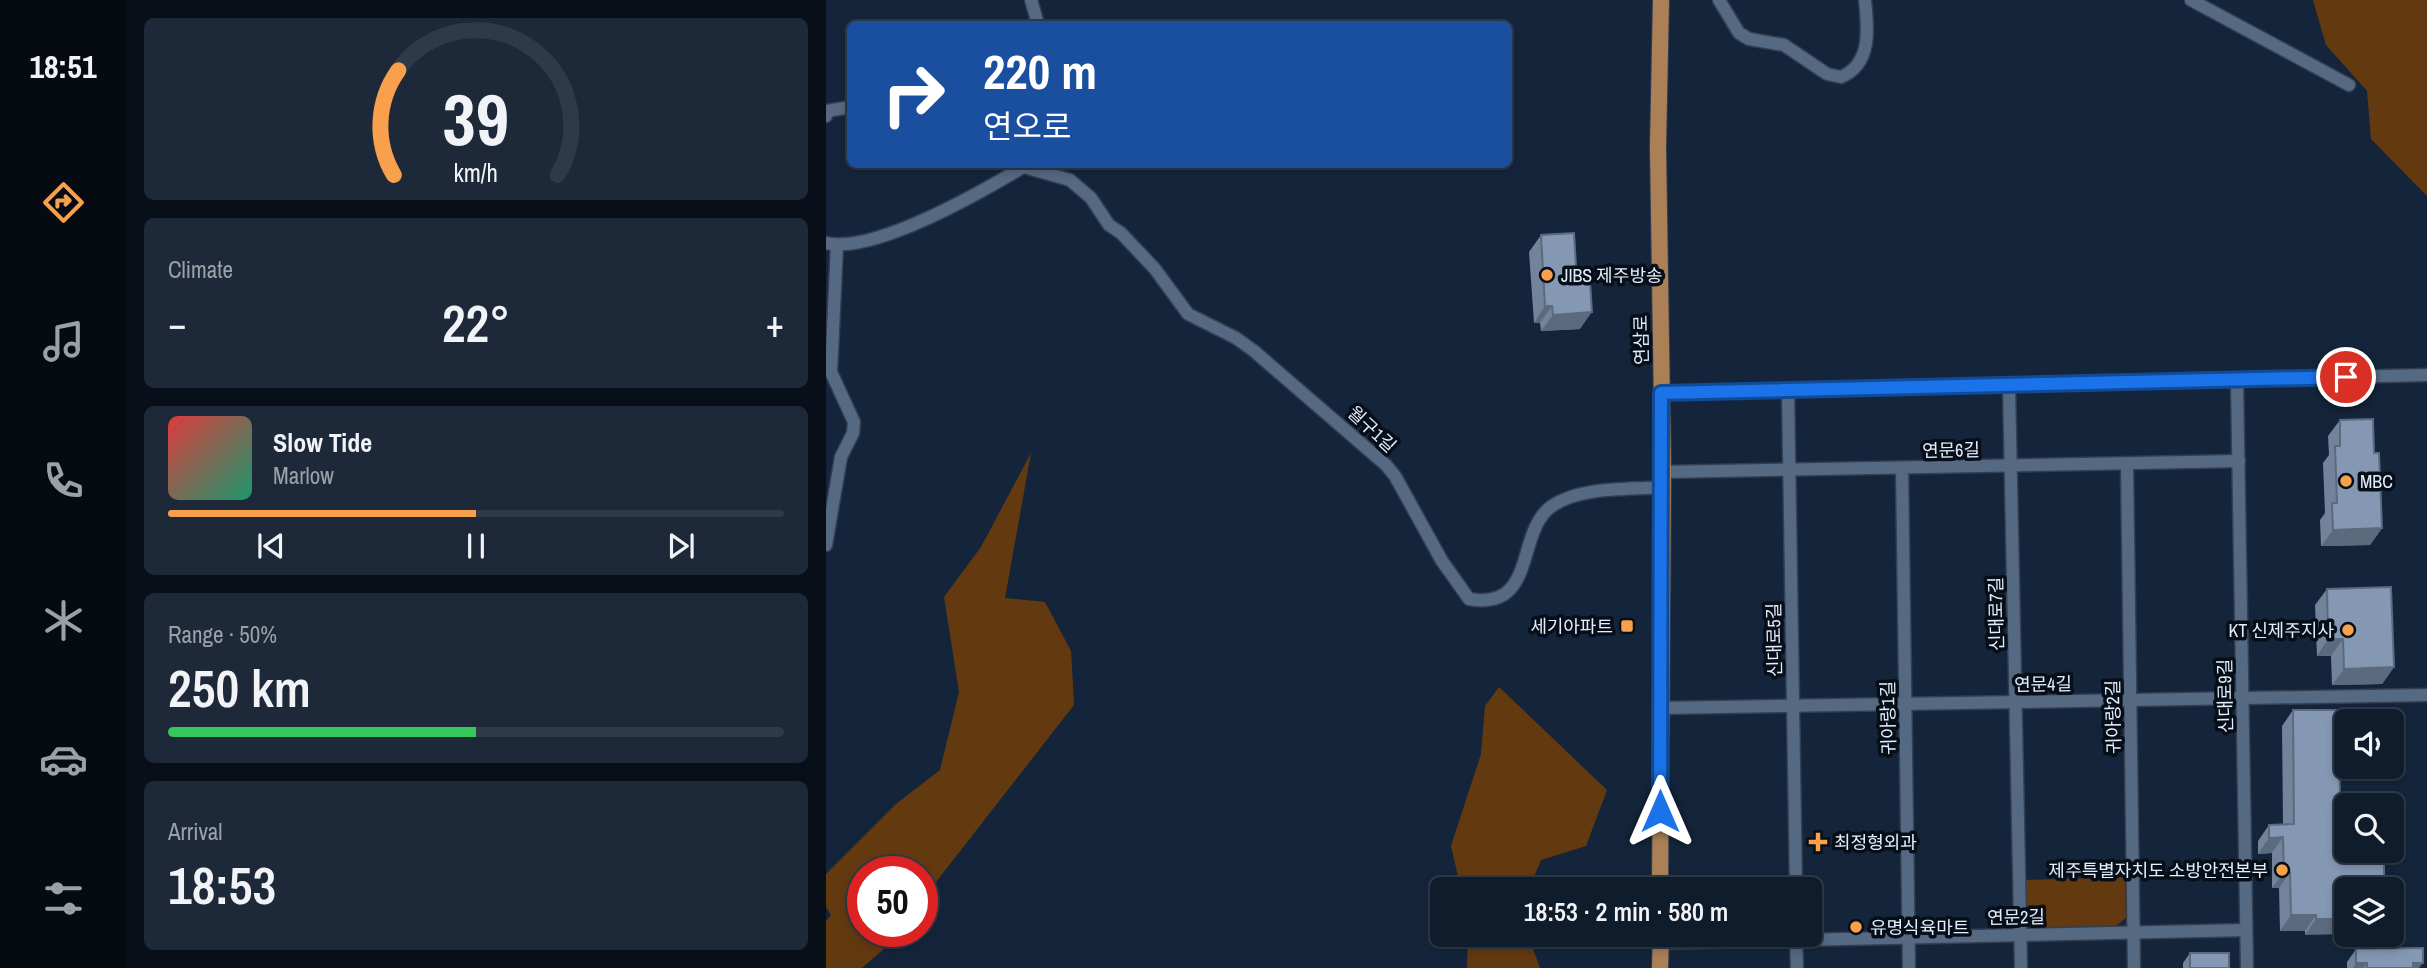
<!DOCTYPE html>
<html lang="en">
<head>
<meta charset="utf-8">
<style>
	body { margin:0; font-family:"Archivo Narrow","Noto Sans KR",sans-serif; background:#1d2938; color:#f1f3f6; height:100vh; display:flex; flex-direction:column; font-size:26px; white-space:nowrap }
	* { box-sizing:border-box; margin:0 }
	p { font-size:23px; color:#9ba1a9 }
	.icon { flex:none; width:38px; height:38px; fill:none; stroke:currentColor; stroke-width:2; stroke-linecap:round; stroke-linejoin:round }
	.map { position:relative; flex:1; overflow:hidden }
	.side { display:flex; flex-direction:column; gap:18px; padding:18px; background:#080f18; width:700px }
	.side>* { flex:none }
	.guide { position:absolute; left:21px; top:21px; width:665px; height:147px; border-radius:10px; box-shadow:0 4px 10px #0003,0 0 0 2px #2f3a48; background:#1a4fa0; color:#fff; overflow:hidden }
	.tools { position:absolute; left:1508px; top:709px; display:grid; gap:14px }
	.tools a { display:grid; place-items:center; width:70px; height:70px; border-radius:10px; background:#0f1c2c; box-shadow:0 4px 10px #0003,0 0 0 2px #2f3a48; font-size:35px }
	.speed { position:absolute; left:21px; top:856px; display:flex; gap:14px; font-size:35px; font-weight:700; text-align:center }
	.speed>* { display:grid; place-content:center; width:91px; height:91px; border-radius:50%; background:#0f1c2c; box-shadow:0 4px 10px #0003,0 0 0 2px #2f3a48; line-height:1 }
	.speed .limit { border:10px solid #d22; background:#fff; color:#111 }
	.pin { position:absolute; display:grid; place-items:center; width:60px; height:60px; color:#fff; margin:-30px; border:4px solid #fff; border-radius:50%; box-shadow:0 2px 7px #0007 }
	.me { position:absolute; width:77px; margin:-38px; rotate:0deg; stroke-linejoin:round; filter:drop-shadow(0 0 5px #0008) }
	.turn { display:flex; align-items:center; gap:24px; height:147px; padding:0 21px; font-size:32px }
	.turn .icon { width:91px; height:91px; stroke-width:2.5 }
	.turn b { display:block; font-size:49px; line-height:60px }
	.big { font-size:52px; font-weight:600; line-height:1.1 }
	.side .card { flex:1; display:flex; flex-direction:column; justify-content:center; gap:10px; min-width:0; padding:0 24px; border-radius:10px; background:#1d2938 }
	.side .dial { align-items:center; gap:0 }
	.dial svg { height:182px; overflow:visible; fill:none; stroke:#2f3a48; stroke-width:7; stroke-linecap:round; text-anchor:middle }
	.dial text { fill:#f1f3f6; stroke:none }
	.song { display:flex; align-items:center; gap:21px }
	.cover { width:84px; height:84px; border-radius:10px; background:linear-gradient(135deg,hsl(0 70% 55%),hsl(160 70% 35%)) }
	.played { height:7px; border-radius:4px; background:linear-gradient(90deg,#f8a04b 50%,#2f3a48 50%) }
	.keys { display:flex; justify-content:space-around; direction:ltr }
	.heat { display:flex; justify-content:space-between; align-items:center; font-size:38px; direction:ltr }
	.charge { height:10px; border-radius:5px; background:linear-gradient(90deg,#34c759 50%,#2f3a48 0) }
	.trip { position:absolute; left:604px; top:877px; width:392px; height:70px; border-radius:10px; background:#0f1c2c; box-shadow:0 4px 10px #0003,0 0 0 2px #2f3a48; font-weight:600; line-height:70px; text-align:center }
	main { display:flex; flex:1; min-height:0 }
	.tab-bar { display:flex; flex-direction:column; width:126px; justify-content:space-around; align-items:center; background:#060b12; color:#9ba1a9 }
	.tab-bar .icon { width:49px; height:49px }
	.tab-bar .on { color:#f8a04b }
	.tab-bar b { font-size:32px; color:#f1f3f6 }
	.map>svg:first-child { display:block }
</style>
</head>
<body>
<main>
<nav class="tab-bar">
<b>18:51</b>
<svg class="icon on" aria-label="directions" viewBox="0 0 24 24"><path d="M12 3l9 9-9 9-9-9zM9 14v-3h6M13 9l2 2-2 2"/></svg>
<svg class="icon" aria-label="music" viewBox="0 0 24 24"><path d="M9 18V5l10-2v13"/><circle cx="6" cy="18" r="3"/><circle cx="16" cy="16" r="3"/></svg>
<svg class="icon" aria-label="phone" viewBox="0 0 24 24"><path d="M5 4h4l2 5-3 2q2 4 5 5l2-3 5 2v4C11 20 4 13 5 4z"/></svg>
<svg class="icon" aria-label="climate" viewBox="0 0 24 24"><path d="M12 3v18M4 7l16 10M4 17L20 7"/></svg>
<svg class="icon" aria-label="car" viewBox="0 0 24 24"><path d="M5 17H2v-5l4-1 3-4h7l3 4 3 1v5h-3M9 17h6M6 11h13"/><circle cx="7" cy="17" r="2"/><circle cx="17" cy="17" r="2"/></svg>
<svg class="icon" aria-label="filters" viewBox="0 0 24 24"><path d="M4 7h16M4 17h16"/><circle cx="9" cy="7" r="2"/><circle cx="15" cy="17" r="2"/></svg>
</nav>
<section class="side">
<div class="card dial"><svg viewBox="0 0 100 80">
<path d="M14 69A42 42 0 1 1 86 69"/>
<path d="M14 69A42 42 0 0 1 16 23" stroke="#f8a04b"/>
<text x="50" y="56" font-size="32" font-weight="700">39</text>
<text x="50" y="72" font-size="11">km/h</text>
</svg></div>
<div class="card"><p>Climate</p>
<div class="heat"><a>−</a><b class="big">22°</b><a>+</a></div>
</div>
<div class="card">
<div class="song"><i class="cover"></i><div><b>Slow Tide</b><p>Marlow</p></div></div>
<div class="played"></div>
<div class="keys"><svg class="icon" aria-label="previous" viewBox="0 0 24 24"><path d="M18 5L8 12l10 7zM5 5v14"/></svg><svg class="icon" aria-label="pause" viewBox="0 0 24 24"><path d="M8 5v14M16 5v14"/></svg><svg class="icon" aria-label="next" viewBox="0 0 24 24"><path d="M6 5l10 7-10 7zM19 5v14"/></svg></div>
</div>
<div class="card"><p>Range · 50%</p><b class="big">250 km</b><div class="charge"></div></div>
<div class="card"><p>Arrival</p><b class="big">18:53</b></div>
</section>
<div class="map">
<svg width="1601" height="968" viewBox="0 0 1601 968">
	<rect width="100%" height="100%" fill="#14253b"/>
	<g fill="#633a10">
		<polygon points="1487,0 1601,0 1601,196 1545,139 1541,91 1500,45"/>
		<polygon points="205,453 179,598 219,602 245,651 248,705 96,900 96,872 37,872 37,931 73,931 59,948 36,968 0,968 0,921 5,915 0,907 0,874 70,804 114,770 133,692 118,597 155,547"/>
		<polygon points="673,687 781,790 760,846 715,860 703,889 635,889 625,846 655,754 659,706"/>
		<polygon points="1299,877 1300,918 1290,926 1210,928 1201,922 1200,880"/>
		<polygon points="642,935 702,935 714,968 641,968"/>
	</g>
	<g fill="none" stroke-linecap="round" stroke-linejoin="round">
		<defs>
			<g id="minor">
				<polyline points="205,0 212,24"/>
				<path d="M893,0l20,33 10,6 35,6 43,29 14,3c31,-13 27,-48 24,-77"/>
				<polyline points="1365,0 1523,85"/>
				<polyline points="0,116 1,111 24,107"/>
				<path d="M198,167l46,13 21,18 18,27 12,8 34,36 33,45 48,24 18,13 132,114 9,11 47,85 27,38c69,12 46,-68 83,-93 29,-20 78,-16 111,-19"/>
				<path d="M0,243c49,11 159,-53 202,-79"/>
				<polyline points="1411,381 1421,968"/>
				<polyline points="1183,385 1195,968"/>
				<polyline points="962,390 970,889"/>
				<polyline points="835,393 1601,375"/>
				<polyline points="1301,465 1308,968"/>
				<polyline points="1076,468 1083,968"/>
				<polyline points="837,472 1413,461"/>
				<polyline points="0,545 15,457 27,433 28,422 5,372 11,245"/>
				<polyline points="834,708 1601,695"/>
				<polyline points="970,935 971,968"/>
				<polyline points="835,943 1420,930"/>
			</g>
			<g id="major">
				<polyline points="834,889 837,472 832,147 835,0"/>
				<polyline points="834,968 835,934"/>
			</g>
		</defs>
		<use href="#minor" stroke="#333e51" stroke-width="15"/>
		<use href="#major" stroke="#333e51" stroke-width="18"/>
		<use href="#minor" stroke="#566983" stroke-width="12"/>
		<use href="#major" stroke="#ab8057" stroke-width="16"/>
	</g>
	<g fill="#72839b">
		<polygon points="715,235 754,329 715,331 714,323 708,323 703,252"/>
		<polygon points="1514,420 1548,453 1556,528 1544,545 1495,546 1494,520 1499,513 1497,463 1503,455 1502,436"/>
		<polygon points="1501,589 1568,667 1556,684 1506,685 1505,656 1491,656 1489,605"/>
		<polygon points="1467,710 1514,820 1558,850 1479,935 1479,931 1454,931 1453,888 1446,888 1446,853 1432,854 1432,841 1443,825 1457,824 1456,726"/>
		<polygon points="1530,949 1593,968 1521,968 1521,962"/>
		<polygon points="1364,953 1403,968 1357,968 1357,963"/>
	</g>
	<g fill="#5c6a7e">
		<polygon points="719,306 726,306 714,323 708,323"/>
		<polygon points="766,312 754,329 715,331 727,315"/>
		<polygon points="1556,528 1544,545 1495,546 1507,530"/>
		<polygon points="1502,639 1517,639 1505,656 1491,656"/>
		<polygon points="1568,667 1556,684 1506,685 1518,669"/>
		<polygon points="1457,837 1446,853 1432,854 1443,838"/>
		<polygon points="1458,872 1464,872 1453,888 1446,888"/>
		<polygon points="1465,915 1490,915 1479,931 1454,931"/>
		<polygon points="1490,919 1521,919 1521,934 1479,935"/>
		<polygon points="1530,963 1541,963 1538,968 1527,968"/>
		<polygon points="1587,963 1597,963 1593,968 1583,968"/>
	</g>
	<g fill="#8498b4" stroke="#5c6a7e" stroke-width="2">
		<polygon points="748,233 751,283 764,282 766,312 727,315 726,306 719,306 715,235"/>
		<polygon points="1547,419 1548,453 1553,453 1556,528 1507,530 1506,503 1511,503 1509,446 1514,446 1514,420"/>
		<polygon points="1565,587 1568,667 1518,669 1517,639 1502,639 1501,589"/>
		<polygon points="1467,710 1513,710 1514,820 1521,820 1521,850 1558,850 1558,889 1521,889 1521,919 1490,919 1490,915 1465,915 1464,872 1458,872 1457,837 1443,838 1443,825 1468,824"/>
		<polygon points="1597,948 1597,963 1587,963 1587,968 1541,968 1541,963 1530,963 1530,949"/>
		<rect x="1364" y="953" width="39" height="15"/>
	</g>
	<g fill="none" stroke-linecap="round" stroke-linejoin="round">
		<defs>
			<polyline id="route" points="834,811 835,393 1520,377"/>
		</defs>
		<use href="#route" stroke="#114b97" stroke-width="18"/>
		<use href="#route" stroke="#1a73e8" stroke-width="12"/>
	</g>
	<g fill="#f8a04b" stroke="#070e18" stroke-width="2.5">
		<circle cx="721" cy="275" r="7"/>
		<circle cx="1520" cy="481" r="7"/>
		<rect x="794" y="619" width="14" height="14" rx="3.5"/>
		<circle cx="1522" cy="630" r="7"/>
		<path d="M988.5 831.5h7v7h7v7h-7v7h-7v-7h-7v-7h7z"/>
		<circle cx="1456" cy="870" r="7"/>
		<circle cx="1030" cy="927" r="7"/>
	</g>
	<g text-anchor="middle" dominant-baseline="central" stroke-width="7" stroke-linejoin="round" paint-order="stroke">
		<g font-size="18" fill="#e2edfd" stroke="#070e18" text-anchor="start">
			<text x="735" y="275">JIBS 제주방송</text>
			<text x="1534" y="481">MBC</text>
			<text x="787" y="626" text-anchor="end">세기아파트</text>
			<text x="1508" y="630" text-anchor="end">KT 신제주지사</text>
			<text x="1008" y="842">최정형외과</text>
			<text x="1442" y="870" text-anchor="end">제주특별자치도 소방안전본부</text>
			<text x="1044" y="927">유명식육마트</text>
		</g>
		<g font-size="18" fill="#e2edfd" stroke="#070e18">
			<text transform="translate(815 340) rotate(-91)">연삼로</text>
			<text transform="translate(546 429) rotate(43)">월구1길</text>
			<text transform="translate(1125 450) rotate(-1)">연문6길</text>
			<text transform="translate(1170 614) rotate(-91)">신대로7길</text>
			<text transform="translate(948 640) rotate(-91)">신대로5길</text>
			<text transform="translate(1217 684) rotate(-1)">연문4길</text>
			<text transform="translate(1399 696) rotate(-91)">신대로9길</text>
			<text transform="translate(1287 717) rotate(-91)">귀아랑2길</text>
			<text transform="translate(1062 718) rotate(-91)">귀아랑1길</text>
			<text transform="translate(1190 917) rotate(-1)">연문2길</text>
		</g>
	</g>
</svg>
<div class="tools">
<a><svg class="icon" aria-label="sound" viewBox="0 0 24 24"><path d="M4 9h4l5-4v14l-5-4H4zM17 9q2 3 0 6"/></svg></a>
<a><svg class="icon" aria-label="search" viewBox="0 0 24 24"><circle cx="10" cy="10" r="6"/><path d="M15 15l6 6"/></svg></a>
<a><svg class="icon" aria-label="layers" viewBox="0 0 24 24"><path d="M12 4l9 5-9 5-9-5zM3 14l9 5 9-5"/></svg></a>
</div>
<div class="speed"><div class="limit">50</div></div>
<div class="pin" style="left:1520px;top:377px;background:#d93025"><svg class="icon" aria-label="arrive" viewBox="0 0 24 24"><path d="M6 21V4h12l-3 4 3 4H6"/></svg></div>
<svg class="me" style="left:834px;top:811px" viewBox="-20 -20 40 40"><path d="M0-17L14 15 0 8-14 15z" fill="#1a73e8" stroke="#fff" stroke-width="4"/></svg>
<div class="trip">18:53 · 2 min · 580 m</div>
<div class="guide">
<div class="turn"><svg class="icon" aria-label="right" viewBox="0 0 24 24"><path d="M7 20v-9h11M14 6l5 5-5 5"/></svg><div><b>220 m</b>연오로</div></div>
</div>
</div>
</main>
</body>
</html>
